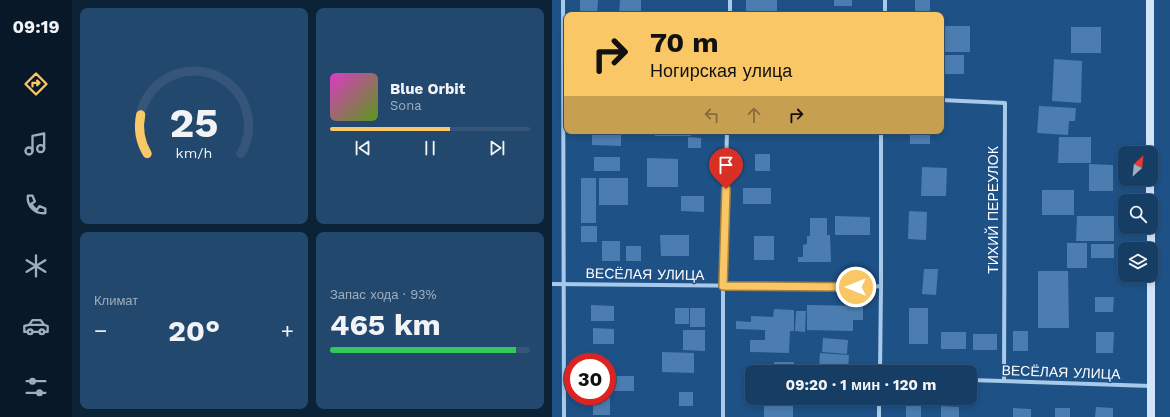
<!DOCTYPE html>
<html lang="ru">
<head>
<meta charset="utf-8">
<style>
	body { margin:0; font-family:"Work Sans",sans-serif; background:#23486d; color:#f1f3f6; height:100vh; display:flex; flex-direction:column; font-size:15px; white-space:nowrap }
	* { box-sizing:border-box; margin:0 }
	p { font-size:13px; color:#9eaebf }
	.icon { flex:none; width:22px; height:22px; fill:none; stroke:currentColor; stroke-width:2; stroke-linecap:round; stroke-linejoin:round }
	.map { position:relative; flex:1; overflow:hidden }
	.side { display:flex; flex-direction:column; gap:8px; padding:8px; background:#0c2237; width:480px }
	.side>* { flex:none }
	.top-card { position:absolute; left:12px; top:12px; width:380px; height:122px; border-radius:8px; box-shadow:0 2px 6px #0003,0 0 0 1px #355678; background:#f9c766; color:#111; overflow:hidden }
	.needle { width:26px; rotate:27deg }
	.tools { position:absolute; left:566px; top:146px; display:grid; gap:8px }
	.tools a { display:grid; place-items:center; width:40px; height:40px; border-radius:8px; background:#163d64; box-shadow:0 2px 6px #0003,0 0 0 1px #355678; font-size:20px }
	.speed { position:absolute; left:12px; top:353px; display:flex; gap:8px; font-size:20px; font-weight:700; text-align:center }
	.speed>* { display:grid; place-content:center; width:52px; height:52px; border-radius:50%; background:#163d64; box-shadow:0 2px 6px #0003,0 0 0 1px #355678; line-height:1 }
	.speed .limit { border:6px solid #d22; background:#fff; color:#111 }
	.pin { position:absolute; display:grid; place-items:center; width:34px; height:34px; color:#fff; margin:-41px -17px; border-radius:50% 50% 50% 0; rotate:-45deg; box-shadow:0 0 4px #0007 }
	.pin .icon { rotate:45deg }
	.me { position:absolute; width:44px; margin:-22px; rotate:270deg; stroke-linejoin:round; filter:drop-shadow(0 0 3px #0008) }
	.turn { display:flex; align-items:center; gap:14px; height:84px; padding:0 20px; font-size:18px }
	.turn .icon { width:52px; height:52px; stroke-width:2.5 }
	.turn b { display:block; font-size:28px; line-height:34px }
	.lanes { display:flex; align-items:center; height:38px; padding:0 20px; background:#0003; justify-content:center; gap:20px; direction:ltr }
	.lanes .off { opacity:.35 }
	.big { font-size:30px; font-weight:700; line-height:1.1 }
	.side .widget { flex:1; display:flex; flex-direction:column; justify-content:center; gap:6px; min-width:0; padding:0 14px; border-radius:8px; background:#23486d }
	.side .dial { align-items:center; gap:0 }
	.dial svg { height:104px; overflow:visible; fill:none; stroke:#355678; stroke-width:7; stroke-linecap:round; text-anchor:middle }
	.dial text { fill:#f1f3f6; stroke:none }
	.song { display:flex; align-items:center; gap:12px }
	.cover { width:48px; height:48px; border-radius:6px; background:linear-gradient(135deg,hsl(310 70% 55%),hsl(90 70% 35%)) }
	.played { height:4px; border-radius:2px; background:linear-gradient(90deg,#f9c766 60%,#355678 60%) }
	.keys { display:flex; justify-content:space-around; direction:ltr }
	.heat { display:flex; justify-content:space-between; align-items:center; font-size:22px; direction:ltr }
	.charge { height:6px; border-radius:3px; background:linear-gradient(90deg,#34c759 93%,#355678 0) }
	.side .tiles { flex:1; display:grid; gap:8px; grid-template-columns:repeat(2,1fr) }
	.trip { position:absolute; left:193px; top:365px; width:232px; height:40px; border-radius:8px; background:#163d64; box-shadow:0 2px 6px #0003,0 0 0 1px #355678; font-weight:700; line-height:40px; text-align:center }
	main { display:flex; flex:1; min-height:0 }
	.menu { display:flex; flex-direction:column; width:72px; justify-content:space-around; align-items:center; background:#091828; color:#9eaebf }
	.menu .icon { width:28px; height:28px }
	.menu .current { color:#f9c766 }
	.menu b { font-size:18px; color:#f1f3f6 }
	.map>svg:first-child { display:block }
</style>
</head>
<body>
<main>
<nav class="menu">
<b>09:19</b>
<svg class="icon current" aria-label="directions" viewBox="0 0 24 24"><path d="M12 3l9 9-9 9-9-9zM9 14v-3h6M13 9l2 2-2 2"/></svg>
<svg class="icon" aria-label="music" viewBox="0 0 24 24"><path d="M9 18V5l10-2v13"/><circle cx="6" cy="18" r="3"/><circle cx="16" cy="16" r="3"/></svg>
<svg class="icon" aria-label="phone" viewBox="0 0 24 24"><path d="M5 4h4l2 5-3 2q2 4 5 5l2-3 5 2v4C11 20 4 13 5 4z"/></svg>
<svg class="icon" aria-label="climate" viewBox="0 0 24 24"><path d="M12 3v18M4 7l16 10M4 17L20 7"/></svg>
<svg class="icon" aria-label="car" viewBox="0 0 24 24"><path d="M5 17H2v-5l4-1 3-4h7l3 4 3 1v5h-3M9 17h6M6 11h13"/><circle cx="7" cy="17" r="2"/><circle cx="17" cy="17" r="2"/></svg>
<svg class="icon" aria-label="filters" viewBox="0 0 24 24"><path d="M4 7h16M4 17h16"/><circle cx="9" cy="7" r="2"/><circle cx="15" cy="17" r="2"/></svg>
</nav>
<section class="side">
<div class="tiles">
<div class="widget dial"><svg viewBox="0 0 100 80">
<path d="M14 69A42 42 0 1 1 86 69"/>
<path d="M14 69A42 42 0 0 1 9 39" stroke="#f9c766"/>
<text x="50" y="56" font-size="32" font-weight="700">25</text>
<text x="50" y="72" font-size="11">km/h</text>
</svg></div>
<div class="widget">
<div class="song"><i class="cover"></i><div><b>Blue Orbit</b><p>Sona</p></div></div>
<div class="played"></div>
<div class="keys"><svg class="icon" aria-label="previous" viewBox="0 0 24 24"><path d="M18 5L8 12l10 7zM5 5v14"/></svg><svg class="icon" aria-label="pause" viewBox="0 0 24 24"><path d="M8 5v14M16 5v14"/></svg><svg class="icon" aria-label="next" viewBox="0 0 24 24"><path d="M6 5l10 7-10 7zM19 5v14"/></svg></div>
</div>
<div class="widget"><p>Климат</p>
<div class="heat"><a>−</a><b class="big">20°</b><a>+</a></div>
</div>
<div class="widget"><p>Запас хода · 93%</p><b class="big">465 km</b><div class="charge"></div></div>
</div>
</section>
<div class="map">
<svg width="618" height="417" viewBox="0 0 618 417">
	<rect width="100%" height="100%" fill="#1e5186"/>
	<g fill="#4b7db0">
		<polygon points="28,0 46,0 45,15 28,15"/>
		<polygon points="68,0 89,0 89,15 67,15"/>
		<polygon points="194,0 225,0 225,13 194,12"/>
		<rect x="282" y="0" width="18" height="6"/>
		<rect x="363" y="0" width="15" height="13"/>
		<rect x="389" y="26" width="29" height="26"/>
		<rect x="519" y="27" width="30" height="26"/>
		<rect x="389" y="55" width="23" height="19"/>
		<polygon points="502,59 530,61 529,103 500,101"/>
		<polygon points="487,106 524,108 523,121 517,121 516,135 485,133"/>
		<polygon points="40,131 69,131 69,146 40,145"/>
		<rect x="103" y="131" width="36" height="5"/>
		<rect x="358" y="131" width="20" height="13"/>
		<polygon points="136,137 149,138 149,148 136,148"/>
		<polygon points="507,137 539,137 539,163 506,163"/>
		<rect x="203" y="154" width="15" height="17"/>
		<rect x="42" y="157" width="26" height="14"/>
		<polygon points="95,158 126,159 126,187 95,187"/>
		<polygon points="537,164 561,165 561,191 537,191"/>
		<polygon points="370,167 395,168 394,196 369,196"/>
		<rect x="29" y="178" width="15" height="45"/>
		<rect x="47" y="178" width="29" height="27"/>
		<rect x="191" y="188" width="28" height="16"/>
		<rect x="490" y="190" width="32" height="25"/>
		<polygon points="129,196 152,196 152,212 129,211"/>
		<polygon points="357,211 375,212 374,240 356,239"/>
		<polygon points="283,216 318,217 318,235 283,235"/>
		<polygon points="525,216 562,216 562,241 524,241"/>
		<polygon points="258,218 275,218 275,235 278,235 279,262 246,262 246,257 251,257 251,245 255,244 255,236 258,236"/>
		<rect x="29" y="226" width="16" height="16"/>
		<polygon points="108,235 137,235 137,256 109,256"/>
		<rect x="202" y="236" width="20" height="24"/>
		<rect x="50" y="241" width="18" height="20"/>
		<rect x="515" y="243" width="20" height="25"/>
		<rect x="539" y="244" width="23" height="14"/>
		<rect x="74" y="246" width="15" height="15"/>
		<polygon points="372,269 386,269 384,295 370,294"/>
		<polygon points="486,271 516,271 517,328 486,328"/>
		<polygon points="543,297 562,297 561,312 543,312"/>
		<polygon points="39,305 62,306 62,321 39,321"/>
		<polygon points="255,305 311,306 311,320 301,320 301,331 255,330"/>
		<rect x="123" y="308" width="14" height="16"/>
		<rect x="138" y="308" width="15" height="19"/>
		<rect x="357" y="308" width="19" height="36"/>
		<polygon points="222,309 242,310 242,331 238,331 237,353 198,352 198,340 213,340 213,330 184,329 184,321 199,322 199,316 221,317"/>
		<polygon points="244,311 254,311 253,332 243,331"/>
		<polygon points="41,328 62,329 62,344 41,344"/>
		<polygon points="131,330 153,330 153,351 131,350"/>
		<rect x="461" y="331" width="15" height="20"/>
		<rect x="389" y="332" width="25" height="17"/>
		<polygon points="544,332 562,332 561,353 544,353"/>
		<rect x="421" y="334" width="24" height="16"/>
		<polygon points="271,338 296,340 295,354 270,352"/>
		<polygon points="110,352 142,353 142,373 110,372"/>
		<polygon points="268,353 297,355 296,372 277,372 277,368 267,368"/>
		<rect x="222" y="362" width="20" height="10"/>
		<rect x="55" y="376" width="27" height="15"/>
		<rect x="127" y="392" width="14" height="14"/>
		<polygon points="41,397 58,398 58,415 41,415"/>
		<rect x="212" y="401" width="29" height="16"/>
		<rect x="354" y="406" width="15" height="11"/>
		<polygon points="389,406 407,407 407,417 389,417"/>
		<polygon points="544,407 561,408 561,417 543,417"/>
		<polygon points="461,408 479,409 479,417 461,417"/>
		<rect x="503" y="408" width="15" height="9"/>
	</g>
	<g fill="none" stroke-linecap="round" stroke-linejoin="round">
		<g stroke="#a7c9ea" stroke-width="4">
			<polyline points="11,0 12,417"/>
			<polyline points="178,15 178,0"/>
			<polyline points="333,15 333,0"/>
			<polyline points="389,100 453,103 452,381"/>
			<polyline points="0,284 319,287 329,286"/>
			<polyline points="328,372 329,286 329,131"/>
			<polyline points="418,380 599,386"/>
			<polyline points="171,417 171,287 175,131"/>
			<polyline points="327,417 327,398"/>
		</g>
		<g stroke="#d2e4f8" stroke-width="8">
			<polyline points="598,0 598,153"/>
			<polyline points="598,179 598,201"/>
			<polyline points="599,227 599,249"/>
			<polyline points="599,275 599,417"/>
		</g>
	</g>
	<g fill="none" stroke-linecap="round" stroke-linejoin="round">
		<defs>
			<polyline id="route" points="174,189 171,286 304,287"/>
		</defs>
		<use href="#route" stroke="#a28142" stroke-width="10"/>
		<use href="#route" stroke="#f9c766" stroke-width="7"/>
	</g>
	<g text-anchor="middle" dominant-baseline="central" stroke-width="3" stroke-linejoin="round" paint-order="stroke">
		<g font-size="14" fill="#fff" stroke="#1e5186">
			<text transform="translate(441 210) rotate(-90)">ТИХИЙ ПЕРЕУЛОК</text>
			<text transform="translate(93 274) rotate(1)">ВЕСЁЛАЯ УЛИЦА</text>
			<text transform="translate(509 372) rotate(2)">ВЕСЁЛАЯ УЛИЦА</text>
		</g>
	</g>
</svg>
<div class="tools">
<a><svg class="needle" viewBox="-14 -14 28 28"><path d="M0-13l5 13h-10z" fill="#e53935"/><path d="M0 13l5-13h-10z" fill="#9eaebf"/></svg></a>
<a><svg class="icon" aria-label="search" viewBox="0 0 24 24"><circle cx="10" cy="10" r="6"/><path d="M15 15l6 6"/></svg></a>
<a><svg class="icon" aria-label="layers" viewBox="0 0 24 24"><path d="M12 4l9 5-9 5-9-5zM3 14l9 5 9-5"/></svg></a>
</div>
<div class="speed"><div class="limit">30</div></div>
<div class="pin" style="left:174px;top:189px;background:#d93025"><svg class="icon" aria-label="arrive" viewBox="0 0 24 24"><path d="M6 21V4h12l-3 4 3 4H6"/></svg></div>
<svg class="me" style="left:304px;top:287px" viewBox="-20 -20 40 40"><circle r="17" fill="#f9c766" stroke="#fff" stroke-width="3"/><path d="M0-11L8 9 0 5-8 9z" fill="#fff"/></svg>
<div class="trip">09:20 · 1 мин · 120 m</div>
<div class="top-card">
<div class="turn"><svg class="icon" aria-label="right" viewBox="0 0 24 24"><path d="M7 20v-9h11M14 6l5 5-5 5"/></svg><div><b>70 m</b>Ногирская улица</div></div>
<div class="lanes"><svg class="icon off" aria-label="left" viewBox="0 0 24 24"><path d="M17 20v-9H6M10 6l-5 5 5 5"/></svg><svg class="icon off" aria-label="ahead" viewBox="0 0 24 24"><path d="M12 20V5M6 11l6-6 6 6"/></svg><svg class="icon" aria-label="right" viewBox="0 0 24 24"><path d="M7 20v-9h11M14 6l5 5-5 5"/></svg></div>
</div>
</div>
</main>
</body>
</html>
